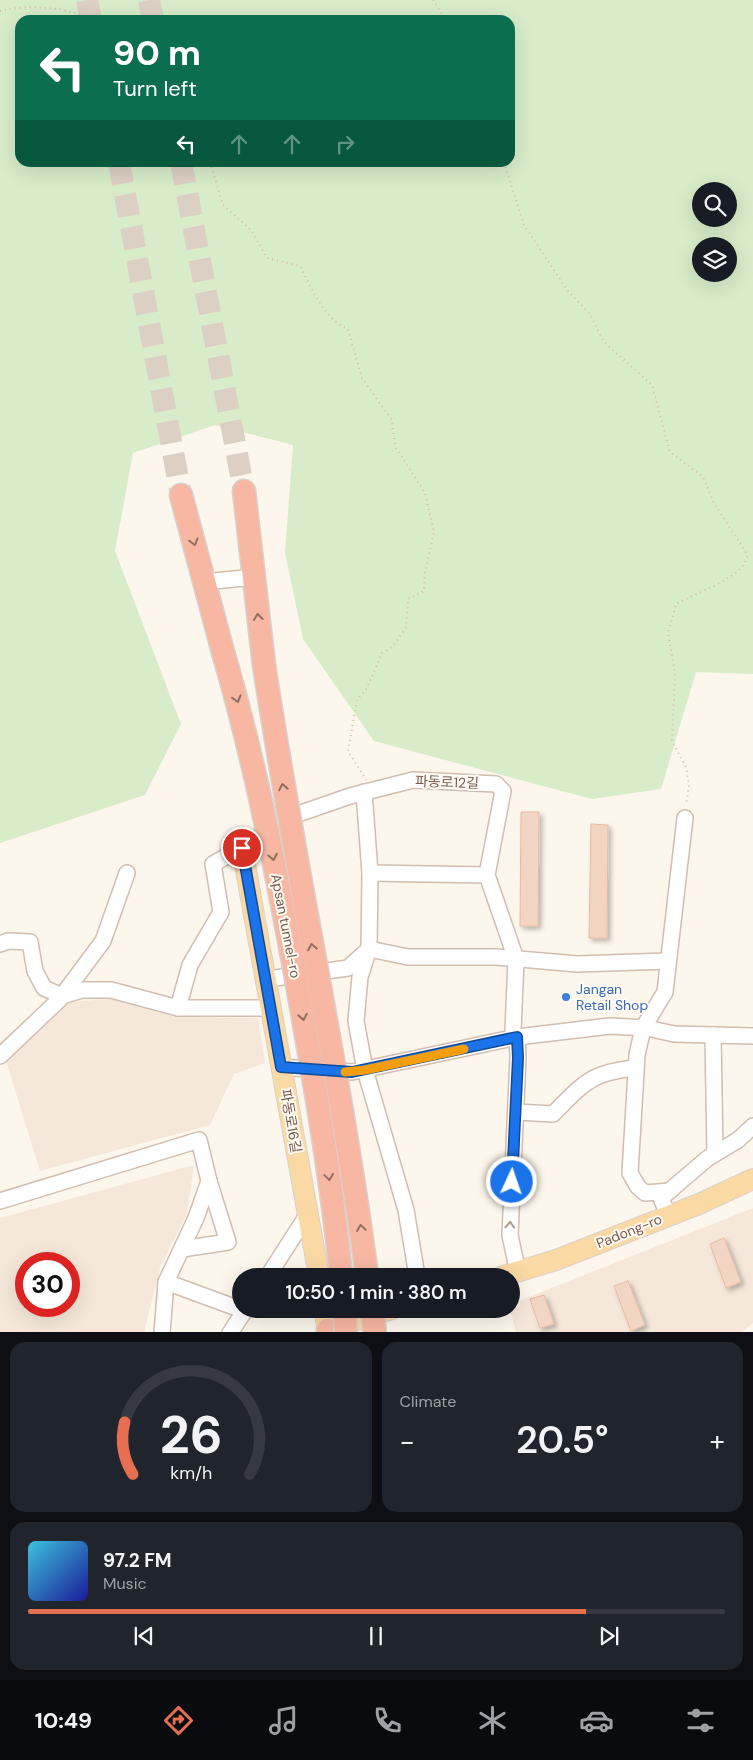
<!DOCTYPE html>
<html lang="en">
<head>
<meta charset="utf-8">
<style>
	body { margin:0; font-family:"DM Sans","Noto Sans KR",sans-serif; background:#20242c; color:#f1f3f6; height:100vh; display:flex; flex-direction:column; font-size:19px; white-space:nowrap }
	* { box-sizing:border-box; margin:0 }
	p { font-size:16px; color:#9ea1a6 }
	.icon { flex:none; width:28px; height:28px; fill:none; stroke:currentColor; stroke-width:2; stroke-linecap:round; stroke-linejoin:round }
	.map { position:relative; height:1332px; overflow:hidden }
	.side { display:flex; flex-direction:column; gap:10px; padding:10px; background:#0d0f14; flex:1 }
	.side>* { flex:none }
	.hud { position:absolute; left:15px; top:15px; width:500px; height:152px; border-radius:15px; box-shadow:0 5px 20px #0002; background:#0b6e4f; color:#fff; overflow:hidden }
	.buttons { position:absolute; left:692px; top:182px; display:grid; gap:10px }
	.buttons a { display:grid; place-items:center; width:45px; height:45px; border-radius:50%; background:#171b24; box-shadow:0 5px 20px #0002; font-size:25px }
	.speed { position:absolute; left:15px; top:1252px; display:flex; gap:10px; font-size:25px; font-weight:700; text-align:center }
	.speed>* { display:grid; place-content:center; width:65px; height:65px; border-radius:50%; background:#171b24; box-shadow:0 5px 20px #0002; line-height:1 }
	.speed .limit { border:8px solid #d22; background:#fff; color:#111 }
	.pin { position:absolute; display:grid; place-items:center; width:42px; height:42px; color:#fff; margin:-21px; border:2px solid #fff; border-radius:50%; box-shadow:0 1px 5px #0007 }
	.me { position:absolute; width:55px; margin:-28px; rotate:3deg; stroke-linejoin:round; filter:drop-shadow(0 0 4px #0008) }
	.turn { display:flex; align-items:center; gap:18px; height:105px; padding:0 15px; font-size:22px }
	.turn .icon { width:65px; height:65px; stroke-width:2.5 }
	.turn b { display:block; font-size:35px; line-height:42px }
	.lanes { display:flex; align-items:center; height:48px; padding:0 15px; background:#0003; justify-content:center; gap:25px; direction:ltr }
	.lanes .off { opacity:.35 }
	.big { font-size:38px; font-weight:600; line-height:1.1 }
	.side .card { flex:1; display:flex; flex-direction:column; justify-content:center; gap:8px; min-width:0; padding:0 18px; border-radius:15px; background:#20242c }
	.side .dial { align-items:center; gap:0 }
	.dial svg { height:130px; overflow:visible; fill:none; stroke:#363941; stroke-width:7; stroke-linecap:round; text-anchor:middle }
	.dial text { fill:#f1f3f6; stroke:none }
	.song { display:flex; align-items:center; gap:15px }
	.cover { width:60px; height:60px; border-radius:8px; background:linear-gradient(135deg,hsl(190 70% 55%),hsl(240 70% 35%)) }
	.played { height:5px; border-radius:2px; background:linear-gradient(90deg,#e76f51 80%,#363941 80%) }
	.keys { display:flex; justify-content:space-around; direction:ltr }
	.heat { display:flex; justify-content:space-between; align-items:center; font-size:28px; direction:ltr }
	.side .tiles { flex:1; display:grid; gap:10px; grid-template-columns:1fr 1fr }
	.card:last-child { grid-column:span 2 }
	.trip { position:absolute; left:232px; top:1268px; width:288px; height:50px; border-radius:25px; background:#171b24; box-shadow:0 5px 20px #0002; font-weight:600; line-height:50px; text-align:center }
	.tab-bar { display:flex; height:80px; justify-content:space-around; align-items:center; background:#090b0e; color:#9ea1a6 }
	.tab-bar .icon { width:35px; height:35px }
	.tab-bar .on { color:#e76f51 }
	.tab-bar b { font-size:22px; color:#f1f3f6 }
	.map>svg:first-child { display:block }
</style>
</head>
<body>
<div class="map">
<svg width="753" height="1333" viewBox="0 0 753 1333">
	<defs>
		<filter id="shadow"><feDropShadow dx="3" dy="3" stdDeviation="2.5" flood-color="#0004"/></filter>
	</defs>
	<rect width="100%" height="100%" fill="#fdf6ec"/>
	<g fill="#f5e8da" fill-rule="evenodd">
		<polygon points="109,999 175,1017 258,1018 265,1063 234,1074 210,1125 40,1171 6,1061 69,1002"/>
		<path d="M194,1165l-7,49 -26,51 -17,67h-144v-114zM26,1264h43v42h-43z"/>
		<polygon points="753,1208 753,1323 742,1332 516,1332 510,1309 511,1304"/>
	</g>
	<path fill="#d8ecc9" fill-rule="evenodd" d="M0,0h753v674l-57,-2 -35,117 -69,10 -218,-58 -71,-102 -18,-86 8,-108 -78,-20 -82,28 -18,98 66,173 -36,71 -145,48zM20,20h490v142h-490zM701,191h28v28h-28zM701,246h28v28h-28z"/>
	<g fill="#f3d5c3" stroke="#e6bba3" filter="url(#shadow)">
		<polygon points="521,812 539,812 538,926 520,926"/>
		<polygon points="591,824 608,825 607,938 589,938"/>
		<polygon points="724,1238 741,1282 726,1288 710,1244"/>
		<polygon points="628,1281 645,1325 631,1331 614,1286"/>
		<polygon points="544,1295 554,1324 540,1328 530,1299"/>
	</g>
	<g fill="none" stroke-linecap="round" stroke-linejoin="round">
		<g stroke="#dcd0c4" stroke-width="22" stroke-dasharray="22 11" stroke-linecap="butt">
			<polyline points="87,0 91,20"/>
			<polyline points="149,0 153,20"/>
			<polyline points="119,162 181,495"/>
			<polyline points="181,162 244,491"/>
		</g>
		<defs>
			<g id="minor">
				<polyline points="204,582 254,577"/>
				<polyline points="364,792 370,873 369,949 360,977 356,1021 365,1070 406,1210 417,1276"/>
				<polyline points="370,873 487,875"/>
				<polyline points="0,944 8,941 30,942 35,971 44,988 62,996 82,990 111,990 178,1008 272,1008"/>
				<polyline points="269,991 268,979 348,968 369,949 408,957 496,957 577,964 668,961"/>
				<polyline points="178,1008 190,965 221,912 213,864 301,813 350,796 413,780 496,784 503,791 487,875 516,959 513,1031 517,1037 518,1058 510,1235 518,1273"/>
				<polyline points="713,1035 715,1154"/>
				<polyline points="0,1056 59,1000 103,941 127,873"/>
				<polyline points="280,1059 281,1067 352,1072 517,1037 610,1026 647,1028 674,1034 753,1036"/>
				<path d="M516,1112l37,2c31,-31 38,-42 83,-46"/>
				<polyline points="670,1191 645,1193 638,1187 630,1173 637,1055 643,1028 665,992 685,818"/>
				<polyline points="0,1201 199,1140 209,1181 196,1218 166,1282 162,1333"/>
				<polyline points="668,1215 661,1198 708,1158 738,1140 753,1126"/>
				<polyline points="182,1249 228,1242 209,1181"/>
				<polyline points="268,1276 304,1220 307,1211"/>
				<polyline points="166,1282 245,1311"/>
				<polyline points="230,1333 246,1309"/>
			</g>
			<g id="major">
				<polyline points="242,848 319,1276"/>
				<polyline points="503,1276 556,1260 699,1204 753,1179"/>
				<polyline points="324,1309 328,1330"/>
				<polyline points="332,1328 392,1309"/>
			</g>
			<g id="highway">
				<polyline points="244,491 264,665"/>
				<polyline points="181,495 223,652"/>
				<polyline points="328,1330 328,1333"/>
			</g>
		</defs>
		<use href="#minor" stroke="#d1beb0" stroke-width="18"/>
		<use href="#major" stroke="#dad1cd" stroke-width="22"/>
		<use href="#highway" stroke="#dad1cd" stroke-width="25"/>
		<g stroke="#d9b8a5" stroke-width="2" stroke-dasharray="1 4" stroke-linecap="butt">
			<polyline points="433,0 446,20"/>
			<path d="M0,11c30,-7 66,-4 94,9"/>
			<path d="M210,162l13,43 28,25 16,28 33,8c13,24 22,51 48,63l14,49 29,41 5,29 29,45 9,39 -9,40 -1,19 -16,8 -2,29 -14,19 -10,6 -15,35 -10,12 -9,51 18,29"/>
			<path d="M504,162l20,63 44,66 21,22 15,29 48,43 18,67 33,25 11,26 33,51c2,22 -54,40 -71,50l-8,29 7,40 -3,68 14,26 3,18 -3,20"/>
		</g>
		<use href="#minor" stroke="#fff" stroke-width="15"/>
		<use href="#major" stroke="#fbd9a5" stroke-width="20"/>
		<use href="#highway" stroke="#f7b7a3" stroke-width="22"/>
		<defs>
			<g id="highway-bridge">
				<path d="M223,652c31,106 52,213 72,321 18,101 36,201 46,303"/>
				<path d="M264,665c31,205 76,406 103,611"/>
				<polyline points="344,1309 346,1333"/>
				<polyline points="372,1309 375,1333"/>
			</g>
		</defs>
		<use href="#highway-bridge" stroke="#dad1cd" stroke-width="25" stroke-linecap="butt"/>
		<use href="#highway-bridge" stroke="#f7b7a3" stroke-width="22"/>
	</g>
	<defs><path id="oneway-chevron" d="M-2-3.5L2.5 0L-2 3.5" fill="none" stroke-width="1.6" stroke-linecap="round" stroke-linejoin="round" transform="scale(1.25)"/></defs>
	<g stroke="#936e5e">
		<use href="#oneway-chevron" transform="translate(194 542) rotate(75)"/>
		<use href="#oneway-chevron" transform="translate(258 617) rotate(-96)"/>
		<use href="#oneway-chevron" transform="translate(237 699) rotate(74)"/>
		<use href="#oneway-chevron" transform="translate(283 787) rotate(-100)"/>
		<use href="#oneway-chevron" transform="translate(273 857) rotate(79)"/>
		<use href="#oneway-chevron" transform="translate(312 947) rotate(-101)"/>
		<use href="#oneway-chevron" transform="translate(303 1017) rotate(80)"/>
		<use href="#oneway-chevron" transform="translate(329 1177) rotate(82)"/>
		<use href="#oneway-chevron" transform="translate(361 1228) rotate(-98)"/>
	</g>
	<use stroke="#af9d94" href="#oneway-chevron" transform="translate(510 1225) rotate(-87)"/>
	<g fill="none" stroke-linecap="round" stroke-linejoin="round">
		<defs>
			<polyline id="route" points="242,848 281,1067 352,1072 517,1037 518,1058 512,1182"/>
		</defs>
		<use href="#route" stroke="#114b97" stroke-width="12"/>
		<use href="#route" stroke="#1a73e8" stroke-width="9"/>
		<polyline stroke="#f59e0b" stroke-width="9" points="345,1072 365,1070 464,1049"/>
	</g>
	<circle fill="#3f7fe0" stroke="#fffaf3" stroke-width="2" cx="566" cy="997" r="5"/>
	<g text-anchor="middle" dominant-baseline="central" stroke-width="4" stroke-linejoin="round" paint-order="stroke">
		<g font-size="14" fill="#7a5c4d" stroke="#fffaf3">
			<text transform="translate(447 782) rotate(2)">파동로12길</text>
			<text transform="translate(286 926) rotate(79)">Apsan tunnel-ro</text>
			<text transform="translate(291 1121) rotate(80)">파동로16길</text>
			<text transform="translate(629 1231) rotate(-22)">Padong-ro</text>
		</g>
		<g font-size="14" fill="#366cbe" stroke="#fffaf3" text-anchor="start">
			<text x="576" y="989">Jangan<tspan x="576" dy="16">Retail Shop</tspan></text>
		</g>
	</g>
</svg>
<div class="buttons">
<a><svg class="icon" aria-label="search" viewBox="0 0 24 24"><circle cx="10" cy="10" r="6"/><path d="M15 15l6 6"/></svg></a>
<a><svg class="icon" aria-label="layers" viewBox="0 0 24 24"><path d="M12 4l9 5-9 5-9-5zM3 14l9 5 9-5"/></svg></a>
</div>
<div class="speed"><div class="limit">30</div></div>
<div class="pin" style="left:242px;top:848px;background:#d93025"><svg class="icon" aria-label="arrive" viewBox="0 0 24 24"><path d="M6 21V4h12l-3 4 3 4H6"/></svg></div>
<svg class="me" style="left:512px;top:1182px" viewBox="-20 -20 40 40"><circle r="17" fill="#1a73e8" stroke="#fff" stroke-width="3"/><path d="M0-11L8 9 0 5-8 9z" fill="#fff"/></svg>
<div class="trip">10:50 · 1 min · 380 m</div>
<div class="hud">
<div class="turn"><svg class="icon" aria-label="left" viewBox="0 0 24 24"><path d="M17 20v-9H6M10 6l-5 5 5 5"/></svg><div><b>90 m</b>Turn left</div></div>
<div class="lanes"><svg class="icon" aria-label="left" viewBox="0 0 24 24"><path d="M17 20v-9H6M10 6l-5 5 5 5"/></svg><svg class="icon off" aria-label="ahead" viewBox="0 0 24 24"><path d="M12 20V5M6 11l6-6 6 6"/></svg><svg class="icon off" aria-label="ahead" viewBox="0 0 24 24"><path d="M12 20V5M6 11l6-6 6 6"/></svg><svg class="icon off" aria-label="right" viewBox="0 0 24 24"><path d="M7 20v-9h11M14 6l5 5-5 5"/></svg></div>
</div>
</div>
<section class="side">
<div class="tiles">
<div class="card dial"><svg viewBox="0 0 100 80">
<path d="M14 69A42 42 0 1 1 86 69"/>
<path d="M14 69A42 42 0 0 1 9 37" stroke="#e76f51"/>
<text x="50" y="56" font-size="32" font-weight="700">26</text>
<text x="50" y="72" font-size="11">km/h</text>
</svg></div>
<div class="card"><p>Climate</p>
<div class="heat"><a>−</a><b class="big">20.5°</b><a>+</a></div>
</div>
<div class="card">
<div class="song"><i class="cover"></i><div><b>97.2 FM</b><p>Music</p></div></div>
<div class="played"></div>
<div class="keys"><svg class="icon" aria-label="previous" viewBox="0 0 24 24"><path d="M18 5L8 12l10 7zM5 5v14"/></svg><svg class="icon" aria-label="pause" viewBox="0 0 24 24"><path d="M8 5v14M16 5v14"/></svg><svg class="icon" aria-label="next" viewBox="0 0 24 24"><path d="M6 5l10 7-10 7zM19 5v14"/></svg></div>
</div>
</div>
</section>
<nav class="tab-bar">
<b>10:49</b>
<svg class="icon on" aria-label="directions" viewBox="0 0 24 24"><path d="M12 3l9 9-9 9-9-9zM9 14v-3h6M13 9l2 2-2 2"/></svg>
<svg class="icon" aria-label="music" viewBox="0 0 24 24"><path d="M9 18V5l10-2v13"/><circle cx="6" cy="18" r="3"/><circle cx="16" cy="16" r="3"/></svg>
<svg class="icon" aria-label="phone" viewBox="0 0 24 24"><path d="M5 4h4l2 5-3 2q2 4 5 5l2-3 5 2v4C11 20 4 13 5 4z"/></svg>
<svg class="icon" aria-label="climate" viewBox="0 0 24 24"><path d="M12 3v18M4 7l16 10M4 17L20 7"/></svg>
<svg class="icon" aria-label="car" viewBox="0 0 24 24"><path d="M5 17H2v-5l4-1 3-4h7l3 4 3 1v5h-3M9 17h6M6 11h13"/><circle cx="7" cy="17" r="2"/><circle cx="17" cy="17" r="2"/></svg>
<svg class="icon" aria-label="filters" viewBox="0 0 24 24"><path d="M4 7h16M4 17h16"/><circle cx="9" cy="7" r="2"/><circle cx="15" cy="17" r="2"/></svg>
</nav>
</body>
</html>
